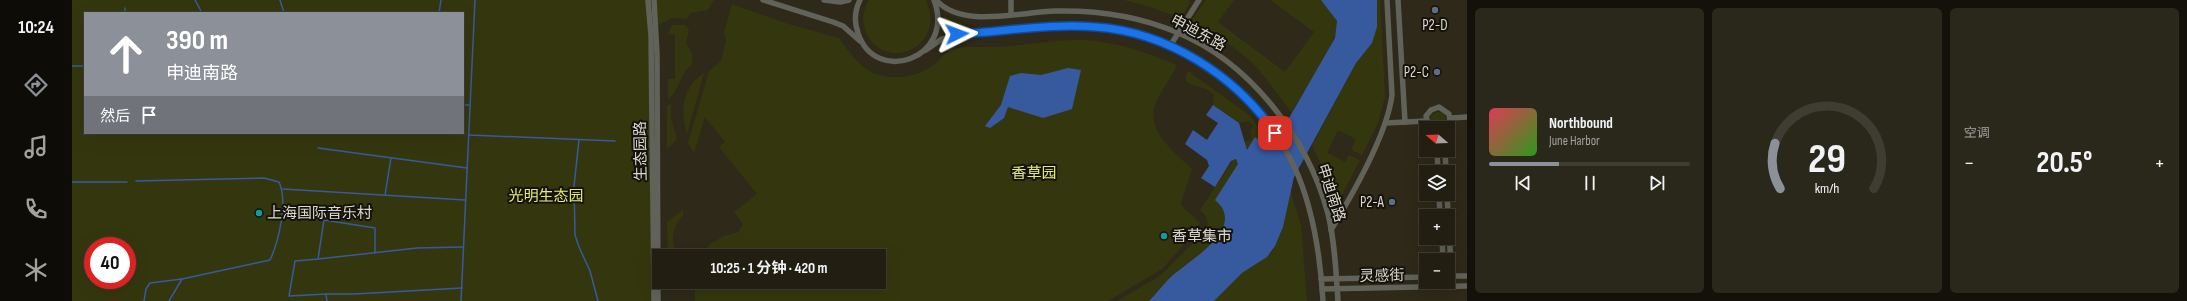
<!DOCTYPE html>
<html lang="zh">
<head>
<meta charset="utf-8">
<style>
	body { margin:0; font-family:"Sofia Sans Condensed","Noto Sans SC",sans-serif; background:#2a271b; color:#f1f3f6; height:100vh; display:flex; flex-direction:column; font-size:15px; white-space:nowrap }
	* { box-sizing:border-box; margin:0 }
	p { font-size:13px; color:#a2a29f }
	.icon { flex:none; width:22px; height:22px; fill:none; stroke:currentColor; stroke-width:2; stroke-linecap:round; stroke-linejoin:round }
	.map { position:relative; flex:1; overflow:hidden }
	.side { display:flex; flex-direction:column; gap:8px; padding:8px; background:#13110a; width:720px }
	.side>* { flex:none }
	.guide { position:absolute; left:12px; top:12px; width:380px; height:122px; border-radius:0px; box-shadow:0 4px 16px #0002,0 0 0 1px #3f3d32; background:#8c9099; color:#fff; overflow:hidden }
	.needle { width:26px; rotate:289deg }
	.tools { position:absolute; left:1347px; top:121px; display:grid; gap:8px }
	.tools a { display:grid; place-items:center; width:36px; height:36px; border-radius:0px; background:#221f12; box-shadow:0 4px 16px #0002,0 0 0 1px #3f3d32; font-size:20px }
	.speed { position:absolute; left:12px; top:237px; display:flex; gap:8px; font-size:20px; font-weight:700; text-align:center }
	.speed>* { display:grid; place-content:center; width:52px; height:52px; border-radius:50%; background:#221f12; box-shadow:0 4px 16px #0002,0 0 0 1px #3f3d32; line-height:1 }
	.speed .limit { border:6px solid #d22; background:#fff; color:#111 }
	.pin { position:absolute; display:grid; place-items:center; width:34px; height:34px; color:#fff; margin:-17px; border-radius:8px; box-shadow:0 2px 6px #0006 }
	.me { position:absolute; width:44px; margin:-22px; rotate:87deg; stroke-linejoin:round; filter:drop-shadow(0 0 3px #0008) }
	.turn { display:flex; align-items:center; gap:14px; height:84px; padding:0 16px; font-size:18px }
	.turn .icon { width:52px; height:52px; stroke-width:2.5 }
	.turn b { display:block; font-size:28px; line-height:34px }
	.then { display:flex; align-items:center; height:38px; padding:0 16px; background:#0003; gap:8px; font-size:15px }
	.big { font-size:30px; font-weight:700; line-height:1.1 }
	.side .widget { flex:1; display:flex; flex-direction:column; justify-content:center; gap:6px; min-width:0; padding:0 14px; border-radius:6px; background:#2a271b }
	.side .dial { align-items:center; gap:0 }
	.dial svg { height:104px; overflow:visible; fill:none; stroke:#3f3d32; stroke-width:7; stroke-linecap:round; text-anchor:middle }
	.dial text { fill:#f1f3f6; stroke:none }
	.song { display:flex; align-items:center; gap:12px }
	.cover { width:48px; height:48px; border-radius:6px; background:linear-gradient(135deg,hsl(350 70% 55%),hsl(110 70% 35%)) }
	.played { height:4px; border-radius:2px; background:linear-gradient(90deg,#8c9099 35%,#3f3d32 35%) }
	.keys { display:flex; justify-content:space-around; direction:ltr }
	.heat { display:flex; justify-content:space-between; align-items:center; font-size:22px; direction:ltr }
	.side .tiles { flex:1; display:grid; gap:8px; grid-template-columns:repeat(3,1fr) }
	.trip { position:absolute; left:580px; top:249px; width:234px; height:40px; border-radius:0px; background:#221f12; box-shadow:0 4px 16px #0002,0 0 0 1px #3f3d32; font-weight:700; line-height:40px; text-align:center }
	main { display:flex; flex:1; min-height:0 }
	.tab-bar { display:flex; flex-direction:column; width:72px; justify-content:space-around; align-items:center; background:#0e0c07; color:#a2a29f }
	.tab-bar .icon { width:28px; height:28px }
	.tab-bar .selected { color:#8c9099 }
	.tab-bar b { font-size:18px; color:#f1f3f6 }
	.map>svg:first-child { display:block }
</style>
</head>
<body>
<main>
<nav class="tab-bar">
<b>10:24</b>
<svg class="icon selected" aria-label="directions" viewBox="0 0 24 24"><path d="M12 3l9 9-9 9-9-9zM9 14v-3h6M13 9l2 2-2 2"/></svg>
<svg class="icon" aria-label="music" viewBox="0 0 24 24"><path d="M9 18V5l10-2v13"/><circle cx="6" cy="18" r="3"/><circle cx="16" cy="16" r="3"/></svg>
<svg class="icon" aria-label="phone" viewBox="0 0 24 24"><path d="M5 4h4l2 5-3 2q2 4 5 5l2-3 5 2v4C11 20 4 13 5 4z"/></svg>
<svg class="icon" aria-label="climate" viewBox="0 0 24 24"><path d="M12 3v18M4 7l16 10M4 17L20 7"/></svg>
</nav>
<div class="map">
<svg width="1395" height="301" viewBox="0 0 1395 301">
	<rect width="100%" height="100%" fill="#2e2918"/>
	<g fill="#34370e" fill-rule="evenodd">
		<path d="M0,0h574l3,48 2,253h-579zM13,13h378v120h-378zM21,246h34v34h-34z"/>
		<polygon points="584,0 642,0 636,10 619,13 614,19 599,18 585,26"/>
		<path d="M797,0h57c22,49 -45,75 -61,29 -3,-9 -2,-21 4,-29z"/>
		<polygon points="1052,0 1117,0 1118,2 1109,18 1081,8"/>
		<path d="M1134,0h28l-16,22 67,50 29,-40 -44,-32h51c7,7 16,16 16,26 1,15 -37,69 -45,87 -12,-15 -23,-32 -36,-46 -18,-19 -42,-33 -65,-46z"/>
		<polygon points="1305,0 1308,0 1313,97 1306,123 1290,155 1279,150 1284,139 1266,130 1255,153 1273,162 1277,155 1288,160 1269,197 1262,200 1250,166 1240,146 1284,63 1300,42 1305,27"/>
		<path d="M660,4l53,19 54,15c14,19 24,36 50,39 18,2 35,-4 48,-15 4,-4 8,-10 13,-12 14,-5 34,-2 49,-3 28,-2 56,-8 84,-7 33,2 64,12 94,25 -6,13 -14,23 -20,35 -14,30 17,51 35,69l-11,34 2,4 17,16 -11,16 -27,30 -54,32h-413v-19h184v-26h-178l9,-12 14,-8 14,-4 5,-8 -9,-12 23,-18 -38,-47 6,-5 -20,-25 -11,36 -6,-10 21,-72 12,-10 5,-20 -2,-9z"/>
		<polygon points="872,16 890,23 890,28 870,32"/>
		<path d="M600,25h13l4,5 -3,13 6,11v10c-13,11 -13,28 -24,35v-20h7v-45h-7z"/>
		<path d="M1116,71l61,44 23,29 -12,-3 -13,10 -3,-9 8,-3 -2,-7 3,-6 -4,-5 -10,2 -26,-18 1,-10c-3,-2 -5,-5 -8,-6 -8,-4 -27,-3 -18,-18z"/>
		<path d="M632,73l-17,61c-7,-23 -5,-47 17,-61z"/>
		<polygon points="599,104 599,118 605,139 595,149 595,106"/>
		<circle cx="1366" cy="120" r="8"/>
		<path d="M1162,159l4,2v3l-19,39c24,27 -30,59 -46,73 -9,7 -16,17 -24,25h-32l43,-25 42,-42 6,-10 -2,-8 -6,-6z"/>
		<polygon points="1218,189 1229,225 1235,301 1142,301 1170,273 1188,262 1200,252 1211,227"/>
		<path d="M611,210v5c-11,12 -13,25 -6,40l-9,1 -1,-34z"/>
	</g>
	<g fill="#375a9f">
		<path d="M1249,0h56v27l-5,16 -16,20 -62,114 -11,50 -8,19 -8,11 -25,16 -28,28h-65c8,-8 15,-18 23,-25 18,-16 76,-49 43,-76l23,-36 -2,-5 -5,2 -16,26 -14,-9 8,-12 -2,-6 -22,-16 8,-14 14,10 11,-17 -12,-8 7,-10 26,18 8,27 8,-13 10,7 7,-1 17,-25 46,-80 2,-17z"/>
		<polygon points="996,68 1009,70 1000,109 971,118 936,107 932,118 918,128 913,126 929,105 938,76 949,73 969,75"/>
	</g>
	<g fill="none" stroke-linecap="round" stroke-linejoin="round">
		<g stroke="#375a9f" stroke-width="1.5">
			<polyline points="123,0 130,13"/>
			<polyline points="208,0 212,13"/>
			<polyline points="53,8 53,13"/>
			<polyline points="367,13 369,0"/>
			<polyline points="0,66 13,66"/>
			<polyline points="391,105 398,105"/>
			<polyline points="397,135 543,141"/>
			<polyline points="507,140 502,186 503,235 507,247 518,271 526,301"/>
			<polyline points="246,148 395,168"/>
			<path d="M64,181l128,-3 15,4c9,19 0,59 -9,78l-88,19 -13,22"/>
			<polyline points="0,182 55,182"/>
			<polyline points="211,189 393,200"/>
			<polyline points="313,195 319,158"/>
			<polyline points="246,259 345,248 391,247"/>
			<polyline points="254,294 282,294 390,288"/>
			<polyline points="72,301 74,289 78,283 110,279"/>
			<polyline points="255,301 254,294 217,296 223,261 246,259 252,220 303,228 303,253"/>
			<polyline points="389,301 403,0"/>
		</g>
		<g stroke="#616259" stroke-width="5.5">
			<polyline points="576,0 579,36 582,301"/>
			<polyline points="582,0 585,54 586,301"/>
			<polyline points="691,0 761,22 771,26 788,41"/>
			<polyline points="752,0 768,2 777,0"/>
			<path d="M788,0c-5,10 -6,22 -2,33 17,53 98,26 76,-33"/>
			<path d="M864,0c26,29 83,12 119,11 41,-1 83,5 121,21 74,30 132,106 152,182 7,28 8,59 10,87"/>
			<polyline points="939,0 939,14"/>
			<polyline points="1326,0 1333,122"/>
			<polyline points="1098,46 1127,0"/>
			<path d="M854,50l16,-11 15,-5c46,-1 92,-10 138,-7 38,2 76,17 108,37 89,59 114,135 120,237"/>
			<polyline points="1379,118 1395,117"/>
			<polyline points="1314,123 1354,121"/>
			<polyline points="1357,128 1354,116 1359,110 1367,107 1377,114 1378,122 1375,128"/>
			<polyline points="1365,150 1366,172"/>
			<polyline points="1373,150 1374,172"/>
			<polyline points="1367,194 1368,216"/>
			<polyline points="1375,194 1380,286"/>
			<path d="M1259,230c21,-35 56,-95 61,-135l-5,-95"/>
			<polyline points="1370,238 1371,260"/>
			<polyline points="1377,276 1395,276"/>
			<polyline points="1249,279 1354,277"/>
			<polyline points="1250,289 1395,286"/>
		</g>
	</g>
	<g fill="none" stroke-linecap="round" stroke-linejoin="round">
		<defs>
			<path id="route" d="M885,34c46,-2 93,-11 139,-7 71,5 139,48 179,106"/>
		</defs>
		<use href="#route" stroke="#114b97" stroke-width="10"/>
		<use href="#route" stroke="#1a73e8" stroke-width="7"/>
	</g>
	<g fill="#5c6f8a" stroke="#14120b" stroke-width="1.5">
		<circle cx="1363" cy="10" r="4"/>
		<circle cx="1365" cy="72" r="4"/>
		<circle cx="1320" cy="202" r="4"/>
	</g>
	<g fill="#0f9aa8" stroke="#14120b" stroke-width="1.5">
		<circle cx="187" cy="213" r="4"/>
		<circle cx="1092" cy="236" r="4"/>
	</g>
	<g text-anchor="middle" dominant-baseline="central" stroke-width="4" stroke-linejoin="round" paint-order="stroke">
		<g font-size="15" fill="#dbd8ce" stroke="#14120b" text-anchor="end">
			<text x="1363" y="25" text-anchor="middle">P2-D</text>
			<text x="1357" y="72">P2-C</text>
			<text x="1312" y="202">P2-A</text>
			<text x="195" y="213" text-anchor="start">上海国际音乐村</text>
			<text x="1100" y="236" text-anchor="start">香草集市</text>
		</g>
		<g font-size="15" fill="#dbd8ce" stroke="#14120b">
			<text transform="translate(1126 33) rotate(28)">申迪东路</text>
			<text transform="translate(569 151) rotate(-91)">生态园路</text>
			<text transform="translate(1259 193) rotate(72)">申迪南路</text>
			<text transform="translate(1310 276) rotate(-1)">灵感街</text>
		</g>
		<g font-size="15" fill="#e3ee72" stroke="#14120b">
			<text x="962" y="173">香草园</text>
			<text x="474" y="196">光明生态园</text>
		</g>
	</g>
</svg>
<div class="tools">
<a><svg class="needle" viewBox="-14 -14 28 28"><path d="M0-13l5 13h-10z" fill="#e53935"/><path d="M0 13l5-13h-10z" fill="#a2a29f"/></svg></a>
<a><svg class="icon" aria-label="layers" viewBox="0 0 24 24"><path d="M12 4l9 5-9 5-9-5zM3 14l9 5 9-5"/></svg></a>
<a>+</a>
<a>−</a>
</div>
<div class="speed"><div class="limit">40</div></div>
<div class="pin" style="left:1203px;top:133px;background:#d93025"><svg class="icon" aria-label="arrive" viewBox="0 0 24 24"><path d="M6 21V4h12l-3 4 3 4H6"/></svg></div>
<svg class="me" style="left:885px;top:34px" viewBox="-20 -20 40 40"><path d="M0-17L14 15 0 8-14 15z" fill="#1a73e8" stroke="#fff" stroke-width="4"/></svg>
<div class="trip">10:25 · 1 分钟 · 420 m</div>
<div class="guide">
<div class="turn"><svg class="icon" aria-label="ahead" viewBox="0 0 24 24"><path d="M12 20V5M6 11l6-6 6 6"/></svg><div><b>390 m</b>申迪南路</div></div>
<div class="then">然后<svg class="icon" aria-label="arrive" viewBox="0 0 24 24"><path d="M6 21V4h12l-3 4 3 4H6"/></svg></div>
</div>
</div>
<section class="side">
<div class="tiles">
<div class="widget">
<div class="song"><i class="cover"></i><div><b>Northbound</b><p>June Harbor</p></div></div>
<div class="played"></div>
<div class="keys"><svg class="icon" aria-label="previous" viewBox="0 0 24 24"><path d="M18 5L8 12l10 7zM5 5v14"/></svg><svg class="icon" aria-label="pause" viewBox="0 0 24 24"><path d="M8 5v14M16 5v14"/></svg><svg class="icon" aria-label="next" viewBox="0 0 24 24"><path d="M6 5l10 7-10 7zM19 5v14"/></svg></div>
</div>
<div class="widget dial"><svg viewBox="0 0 100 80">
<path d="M14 69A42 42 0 1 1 86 69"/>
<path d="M14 69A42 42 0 0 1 10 34" stroke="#8c9099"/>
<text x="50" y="56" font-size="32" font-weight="700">29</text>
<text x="50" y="72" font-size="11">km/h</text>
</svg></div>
<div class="widget"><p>空调</p>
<div class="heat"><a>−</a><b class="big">20.5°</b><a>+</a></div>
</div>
</div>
</section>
</main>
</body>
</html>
